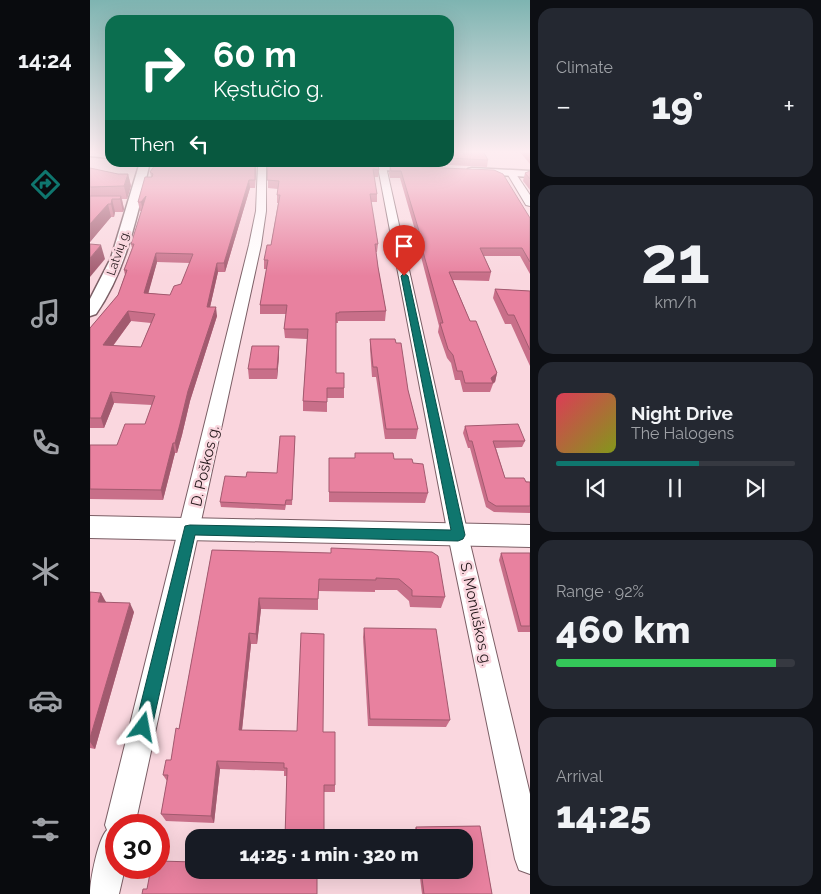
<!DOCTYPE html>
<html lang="en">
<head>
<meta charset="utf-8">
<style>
	body { margin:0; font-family:Raleway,sans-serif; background:#242831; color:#f1f3f6; height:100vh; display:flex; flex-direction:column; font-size:19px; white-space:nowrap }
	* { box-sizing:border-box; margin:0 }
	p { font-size:16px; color:#9ea1a6 }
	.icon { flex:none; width:28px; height:28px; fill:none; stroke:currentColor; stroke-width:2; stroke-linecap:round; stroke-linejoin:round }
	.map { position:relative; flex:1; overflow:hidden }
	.panel { display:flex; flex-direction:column; gap:8px; padding:8px; background:#0d0f14; width:291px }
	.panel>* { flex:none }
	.top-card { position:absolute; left:15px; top:15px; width:349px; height:152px; border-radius:15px; box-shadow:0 5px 20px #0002; background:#0b6e4f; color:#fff; overflow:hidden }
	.speed { position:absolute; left:15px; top:814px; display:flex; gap:10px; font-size:25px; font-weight:700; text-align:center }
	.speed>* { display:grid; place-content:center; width:65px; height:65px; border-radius:50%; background:#171b24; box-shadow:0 5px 20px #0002; line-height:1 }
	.speed .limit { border:8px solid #d22; background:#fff; color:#111 }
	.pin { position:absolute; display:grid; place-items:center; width:42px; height:42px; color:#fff; margin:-51px -21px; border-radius:50% 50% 50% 0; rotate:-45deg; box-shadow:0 0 5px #0007 }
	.pin .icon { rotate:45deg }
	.me { position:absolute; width:55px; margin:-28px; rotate:13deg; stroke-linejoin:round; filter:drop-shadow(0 0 4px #0008) }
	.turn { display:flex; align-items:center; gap:18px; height:105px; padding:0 25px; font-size:22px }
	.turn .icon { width:65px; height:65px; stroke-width:2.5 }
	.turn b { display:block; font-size:35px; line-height:42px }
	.then { display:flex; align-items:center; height:48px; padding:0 25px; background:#0003; gap:10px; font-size:19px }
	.big { font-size:38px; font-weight:800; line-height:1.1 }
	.panel .card { flex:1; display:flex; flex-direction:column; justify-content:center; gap:8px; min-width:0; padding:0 18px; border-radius:15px; background:#242831 }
	.panel .dial { align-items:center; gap:0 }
	.dial b { font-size:65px; line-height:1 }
	.song { display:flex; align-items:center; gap:15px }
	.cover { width:60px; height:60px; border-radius:8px; background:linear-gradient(135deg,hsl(350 70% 55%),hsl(70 70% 35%)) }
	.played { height:5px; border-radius:2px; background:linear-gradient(90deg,#0f766e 60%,#363941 60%) }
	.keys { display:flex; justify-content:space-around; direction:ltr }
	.heat { display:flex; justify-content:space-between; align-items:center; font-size:28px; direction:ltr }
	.charge { height:8px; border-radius:4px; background:linear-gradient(90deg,#34c759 92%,#363941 0) }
	.trip { position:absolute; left:95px; top:829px; width:288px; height:50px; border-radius:15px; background:#171b24; box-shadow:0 5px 20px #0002; font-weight:800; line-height:50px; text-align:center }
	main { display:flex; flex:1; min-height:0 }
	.tabs { display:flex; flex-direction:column; width:90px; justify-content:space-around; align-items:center; background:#090b0e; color:#9ea1a6 }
	.tabs .icon { width:35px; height:35px }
	.tabs .selected { color:#0f766e }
	.tabs b { font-size:22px; color:#f1f3f6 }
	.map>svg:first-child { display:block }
</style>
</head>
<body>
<main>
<nav class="tabs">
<b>14:24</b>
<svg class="icon selected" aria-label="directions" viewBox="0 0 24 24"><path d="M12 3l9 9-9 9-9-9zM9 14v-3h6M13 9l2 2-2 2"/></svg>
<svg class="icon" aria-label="music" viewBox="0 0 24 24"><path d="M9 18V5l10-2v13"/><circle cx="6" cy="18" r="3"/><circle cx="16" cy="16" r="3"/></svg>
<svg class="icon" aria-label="phone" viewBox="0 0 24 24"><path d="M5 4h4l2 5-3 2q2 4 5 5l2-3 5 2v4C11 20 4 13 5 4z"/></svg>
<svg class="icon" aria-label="climate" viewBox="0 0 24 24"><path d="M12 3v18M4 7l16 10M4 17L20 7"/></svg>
<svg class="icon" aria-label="car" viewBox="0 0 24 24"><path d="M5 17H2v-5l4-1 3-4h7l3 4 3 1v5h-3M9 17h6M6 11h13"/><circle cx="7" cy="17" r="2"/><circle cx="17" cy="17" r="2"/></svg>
<svg class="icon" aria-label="filters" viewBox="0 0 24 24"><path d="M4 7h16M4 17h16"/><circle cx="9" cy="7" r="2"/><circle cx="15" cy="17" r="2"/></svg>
</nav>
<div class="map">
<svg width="440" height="894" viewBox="0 0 440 894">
	<rect width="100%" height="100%" fill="#fad7df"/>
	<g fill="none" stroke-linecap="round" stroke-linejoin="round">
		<defs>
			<g id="minor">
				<path d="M176,162v49l-5,34 -126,580h-19v43h9l-6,26h-29c0,-14 8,-55 17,-64l-2,-5 144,-580 7,-34 2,-48z"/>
				<polygon points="287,162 295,162 378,535 440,794 440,874 429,870 425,859 358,535"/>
				<polygon points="421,170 424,171 440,195 440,206 436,205 417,173"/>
			</g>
			<g id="tertiary">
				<polygon points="0,151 20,152 20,158 0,156"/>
				<path d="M50,162h10c-13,53 -23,107 -54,152l-6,2v-17l21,-41z"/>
				<polygon points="165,162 211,162 212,164 207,167 170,165"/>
				<polygon points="260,163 329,166 334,169 329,172 256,168 255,166 256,164"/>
				<polygon points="382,168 440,171 440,177 378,173 377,171 378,169"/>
			</g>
			<polygon id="secondary" points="0,516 440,525 440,547 0,538"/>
		</defs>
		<use href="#minor" stroke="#7b5e65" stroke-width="2"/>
		<use href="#tertiary" stroke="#7b5e65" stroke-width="3"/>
		<use href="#secondary" stroke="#7b5e65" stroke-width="2"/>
		<use href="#minor" fill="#fff" fill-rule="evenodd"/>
		<use href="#tertiary" fill="#fff" fill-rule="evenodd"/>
		<use href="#secondary" fill="#fff" fill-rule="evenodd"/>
	</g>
	<g fill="#c86f89" fill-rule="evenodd">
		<polygon points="359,151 398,160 397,167 302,162 359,162"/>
		<polygon points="429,151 440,151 440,164"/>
		<path d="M166,162l-1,26h-5l-25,84h-7l-8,35 7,9 -27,85 -8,34 -5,18h-2l-12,47 -73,-1v-54h27l28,-21 7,-19 -38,-2 -10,25h-14v-100l28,-33 7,-20 -1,-5 8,-22 -1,-4 11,-33h-2l-2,-9 13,-25 -1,-5zM67,262l33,1 -9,21 -11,11 -22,-2zM41,321l20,2 -10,24 -28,-1z"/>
		<polygon points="178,162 289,170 288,177 284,177 287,194 287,202 281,202 288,244 287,252 286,252 288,267 296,311 295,321 248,321 248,323 246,323 246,373 254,388 254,398 237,398 237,412 213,411 213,401 217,339 195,338 194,329 196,314 170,314 170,305 177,269 174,269 174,260 181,245 188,203 187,203 187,195 188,189 178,188"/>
		<polygon points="300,166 440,218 440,274 430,256 394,256 401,272 399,281 363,280 380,321 407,373 405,382 403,384 400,392 373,392 370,380 365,380 361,363 357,358 348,332 349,326 329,249 329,244 310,178 300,178 299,173"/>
		<polygon points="0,168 28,174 38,174 41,186 37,199 32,199 34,209 33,212 25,212 24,217 21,217 0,242"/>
		<polygon points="440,171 440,190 433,181 435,173"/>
		<polygon points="405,289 440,291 440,366 421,324 415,324 403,298"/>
		<polygon points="280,339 306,343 328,429 326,439 295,439 286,377 282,377 280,349"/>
		<polygon points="189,346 189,356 187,379 159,379 158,369"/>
		<polygon points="375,426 435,441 432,447 406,448 415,478 440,482 440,513 404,512 396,507 380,448 378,448 373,433"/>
		<polygon points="205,436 202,505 196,505 195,510 131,507 130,502 156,477 187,473"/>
		<polygon points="265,453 304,459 323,463 338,493 335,503 239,502 239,458 265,458"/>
		<polygon points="122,550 241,553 355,597 351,608 320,607 319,601 307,590 285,590 285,592 228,591 228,610 171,609 167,644 161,644 152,730 233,732 245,785 245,792 234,792 195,838 197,776 194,776 194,771 130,769 124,823 76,821 71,814 77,781 73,775 81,760 89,729"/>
		<polygon points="411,553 440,553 440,632 428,632 409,560"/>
		<polygon points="0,592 16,602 44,612 5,749 0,748"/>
		<polygon points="274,628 360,720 356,727 278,726 273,637"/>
		<polygon points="390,826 402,894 332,894 329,870 374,870 374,838 325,838 324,831 326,827"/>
		<polygon points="104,870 266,870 265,873 227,872 57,889"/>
	</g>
	<g fill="#a25a6f">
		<polygon points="165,162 166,165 165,188"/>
		<polygon points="38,174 41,186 37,199 34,186"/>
		<polygon points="159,180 160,188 135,272 134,263"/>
		<polygon points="31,196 34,209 33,212 30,199"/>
		<polygon points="56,196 53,211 51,202"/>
		<polygon points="22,199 25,212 24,217 21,204"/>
		<polygon points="18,204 21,217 0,242 0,224"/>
		<polygon points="11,245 15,259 0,277 0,258"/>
		<polygon points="66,253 67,262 56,302 54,293"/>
		<polygon points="127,263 128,272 118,316 117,307"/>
		<polygon points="126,307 127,316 100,401 92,435 87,453 85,443 98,391"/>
		<polygon points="38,311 41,321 16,355 13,345"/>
		<polygon points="189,346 189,356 187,379 187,369"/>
		<polygon points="407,373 405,382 403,383 401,378"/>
		<polygon points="21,392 24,403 14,428 11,418"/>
		<polygon points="83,443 85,453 73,500 71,490"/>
		<polygon points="11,593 16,602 8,602"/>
		<polygon points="169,598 171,609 167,644 166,634"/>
		<polygon points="40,603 44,612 5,749 0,742 0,738"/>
		<polygon points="159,633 161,644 151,739 149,730"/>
		<polygon points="127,761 130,769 124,823 121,816"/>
	</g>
	<g fill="#e8819f" stroke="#a25a6f" fill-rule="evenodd">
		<polygon points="359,151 393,151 398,160 359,158"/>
		<path d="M67,162h98v18h-6l-25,83h-7l-10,44h9l-28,84 -8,33 -5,19h-2l-12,47 -71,-1v-44h27l8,-21h20l10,-28 -44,-4 -10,26h-11v-90l28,-33 9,-25h-3l10,-26h-3l15,-48 -5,6h-3l7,-25h7l1,-3 -3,-2zM66,253l37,1 -12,30 -7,2 -4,9 -26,-2zM38,311l27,3 -14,33 -38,-2z"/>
		<polygon points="178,162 236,162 288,165 289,170 283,169 287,194 280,194 288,244 285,244 288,267 296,311 249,312 249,313 246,313 246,373 254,373 254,388 237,388 237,402 213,401 218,329 194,329 197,305 170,305 178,260 174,260 177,245 181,245 190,195 187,195 189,181 177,180"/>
		<polygon points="300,166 404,170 413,174 440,218 440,262 432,248 390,248 401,272 359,272 380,321 386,321 407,373 401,378 403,383 375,383 372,371 367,371 363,355 358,349 350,323 353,323 330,241 332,241 311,171 301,171"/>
		<polygon points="0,168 28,174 38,174 34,186 0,187"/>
		<polygon points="440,171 440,179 435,173"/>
		<polygon points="0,196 31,196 30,199 22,199 21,204 18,204 0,224"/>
		<polygon points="0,244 11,245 0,258"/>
		<polygon points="405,289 440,291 440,350 424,315 418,315"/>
		<polygon points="280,339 305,339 306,343 311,343 318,390 328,429 296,429 287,367 283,367"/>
		<polygon points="162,346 189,346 187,369 158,369"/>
		<polygon points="428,424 435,441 403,441 415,478 434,478 436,482 440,482 440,506 406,506 398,501 382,441 379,441 375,426"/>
		<polygon points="190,436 205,436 202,500 196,500 195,505 130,502 135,476 156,477 157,472 187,473"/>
		<polygon points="265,453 303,453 304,459 322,459 323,463 333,464 338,493 239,492 239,458 265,458"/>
		<polygon points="241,548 342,552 348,556 355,597 322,596 322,590 309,579 286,578 286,580 229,579 228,599 169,598 166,634 159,633 149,730 207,731 211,633 234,634 233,732 245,732 245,785 234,785 234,832 266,833 266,838 195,838 197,768 194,768 194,763 127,761 121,816 71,814 78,775 73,775 76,760 81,760 86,728 89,729 122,550 241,553"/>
		<polygon points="411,553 440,553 440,626 431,626"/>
		<polygon points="0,592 11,593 8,602 40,603 0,738"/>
		<polygon points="274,628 346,629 360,720 280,719"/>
		<polygon points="390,826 402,894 334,894 331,870 374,870 374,838 328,838 326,827"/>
		<polygon points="69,861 104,862 104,870 227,870 227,894 52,894 53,889 57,889 61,868 69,868"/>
	</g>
	<linearGradient id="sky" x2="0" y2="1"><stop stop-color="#7eb4b1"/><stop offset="0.55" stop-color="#fdedf1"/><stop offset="1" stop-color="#fdedf1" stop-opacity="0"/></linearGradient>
	<rect width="440" height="276" fill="url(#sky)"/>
	<polygon fill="#0f766e" stroke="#0a4d48" points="314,273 318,276 375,535 373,539 368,541 105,535 62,727 59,733 53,735 47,733 45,727 95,526 100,525 361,530 311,276"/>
	<g text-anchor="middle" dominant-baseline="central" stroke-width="5" stroke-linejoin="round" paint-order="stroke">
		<g font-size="12" fill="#24181b" stroke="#fad7df">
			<text transform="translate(28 253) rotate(-71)">Latvių g.</text>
		</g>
		<g font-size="15" fill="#24181b" stroke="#fad7df">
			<text transform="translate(115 466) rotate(-77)">D. Poškos g.</text>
			<text transform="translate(386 614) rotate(78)">S. Moniuškos g.</text>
		</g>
	</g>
</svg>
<div class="speed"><div class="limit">30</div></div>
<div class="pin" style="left:314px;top:276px;background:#d93025"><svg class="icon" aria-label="arrive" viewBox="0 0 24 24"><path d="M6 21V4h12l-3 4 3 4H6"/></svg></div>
<svg class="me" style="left:53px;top:727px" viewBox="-20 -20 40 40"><path d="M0-17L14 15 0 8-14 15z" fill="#0f766e" stroke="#fff" stroke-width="4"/></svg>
<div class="trip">14:25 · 1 min · 320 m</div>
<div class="top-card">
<div class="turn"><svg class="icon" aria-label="right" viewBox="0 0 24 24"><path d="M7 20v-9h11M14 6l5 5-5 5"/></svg><div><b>60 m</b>Kęstučio g.</div></div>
<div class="then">Then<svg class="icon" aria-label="left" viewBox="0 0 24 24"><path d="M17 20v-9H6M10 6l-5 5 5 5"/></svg></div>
</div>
</div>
<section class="panel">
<div class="card"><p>Climate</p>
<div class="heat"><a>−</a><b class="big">19°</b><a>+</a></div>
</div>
<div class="card dial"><b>21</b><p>km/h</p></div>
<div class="card">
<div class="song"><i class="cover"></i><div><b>Night Drive</b><p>The Halogens</p></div></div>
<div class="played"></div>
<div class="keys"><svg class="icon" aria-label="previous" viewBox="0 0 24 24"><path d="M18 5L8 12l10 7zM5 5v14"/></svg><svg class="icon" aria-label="pause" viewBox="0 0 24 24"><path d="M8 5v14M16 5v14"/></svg><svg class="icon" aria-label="next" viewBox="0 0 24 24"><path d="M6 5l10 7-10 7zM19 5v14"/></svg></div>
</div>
<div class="card"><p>Range · 92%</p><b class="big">460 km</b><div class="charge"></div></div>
<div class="card"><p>Arrival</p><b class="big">14:25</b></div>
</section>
</main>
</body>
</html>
